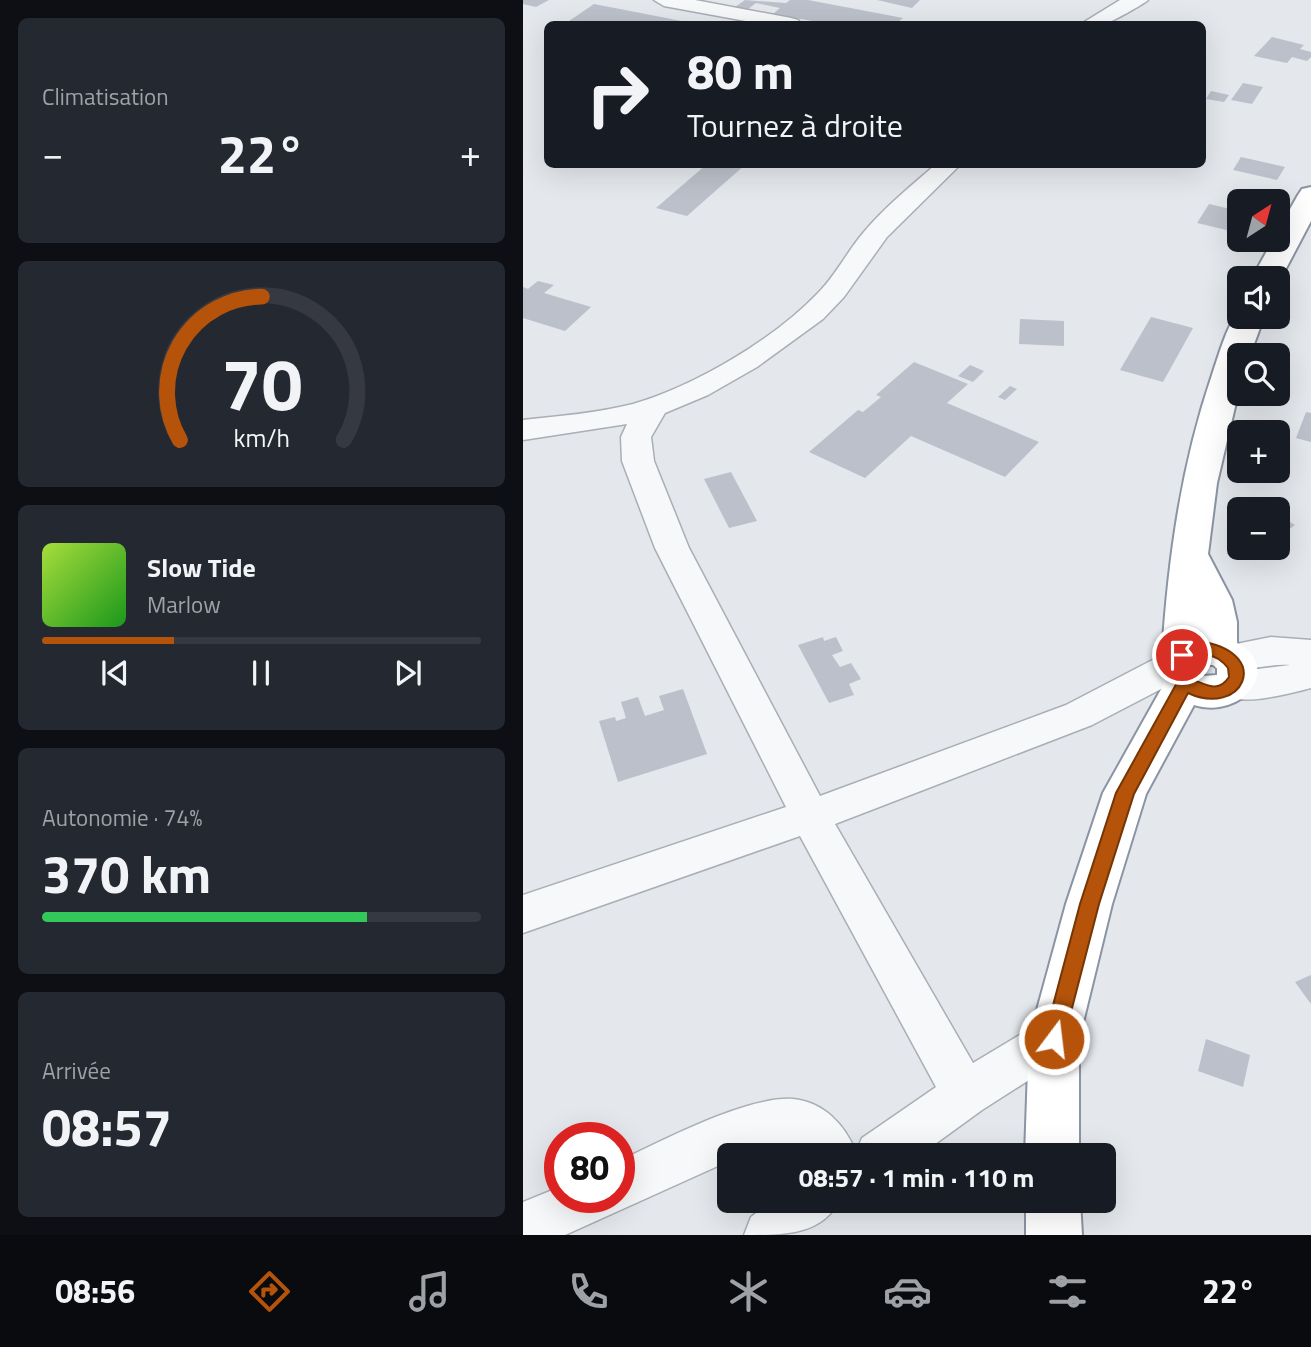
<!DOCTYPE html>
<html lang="fr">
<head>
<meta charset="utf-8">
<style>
	body { margin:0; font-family:"Titillium Web",sans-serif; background:#242831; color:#f1f3f6; height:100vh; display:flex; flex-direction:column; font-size:26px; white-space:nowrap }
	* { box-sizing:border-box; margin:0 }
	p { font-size:23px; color:#9ea1a6 }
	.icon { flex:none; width:38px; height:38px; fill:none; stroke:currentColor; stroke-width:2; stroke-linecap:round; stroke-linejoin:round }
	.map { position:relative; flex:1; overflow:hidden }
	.sheet { display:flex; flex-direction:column; gap:18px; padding:18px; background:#0d0f14; width:523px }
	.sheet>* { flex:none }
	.guide { position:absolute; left:21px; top:21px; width:662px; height:147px; border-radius:10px; box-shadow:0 7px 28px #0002; background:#171b24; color:#f1f3f6; overflow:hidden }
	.needle { width:46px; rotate:36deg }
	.fabs { position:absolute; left:704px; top:189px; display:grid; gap:14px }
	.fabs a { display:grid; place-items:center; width:63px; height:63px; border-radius:10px; background:#171b24; box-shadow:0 7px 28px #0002; font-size:35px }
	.speed { position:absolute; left:21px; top:1122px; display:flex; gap:14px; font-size:35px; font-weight:700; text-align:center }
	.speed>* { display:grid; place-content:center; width:91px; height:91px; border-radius:50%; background:#171b24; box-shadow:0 7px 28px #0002; line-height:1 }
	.speed .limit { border:10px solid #d22; background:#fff; color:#111 }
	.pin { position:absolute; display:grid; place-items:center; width:60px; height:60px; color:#fff; margin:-30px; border:4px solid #fff; border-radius:50%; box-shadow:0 2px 7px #0007 }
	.me { position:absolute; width:77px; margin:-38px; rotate:15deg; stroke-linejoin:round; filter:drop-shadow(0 0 5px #0008) }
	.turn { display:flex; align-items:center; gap:24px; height:147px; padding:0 28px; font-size:32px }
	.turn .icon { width:91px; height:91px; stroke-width:2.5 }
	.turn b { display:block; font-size:49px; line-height:60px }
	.big { font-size:52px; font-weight:700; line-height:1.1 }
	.sheet .tile { flex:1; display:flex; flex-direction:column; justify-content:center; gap:10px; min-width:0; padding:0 24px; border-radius:10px; background:#242831 }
	.sheet .dial { align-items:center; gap:0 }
	.dial svg { height:182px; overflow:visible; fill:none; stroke:#363941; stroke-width:7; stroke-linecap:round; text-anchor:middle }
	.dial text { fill:#f1f3f6; stroke:none }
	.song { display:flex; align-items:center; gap:21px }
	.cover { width:84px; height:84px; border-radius:10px; background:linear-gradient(135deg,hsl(80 70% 55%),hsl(120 70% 35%)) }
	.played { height:7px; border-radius:4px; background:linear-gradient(90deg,#b45309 30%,#363941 30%) }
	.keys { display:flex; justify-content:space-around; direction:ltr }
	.heat { display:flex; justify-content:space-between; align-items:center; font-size:38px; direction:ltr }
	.charge { height:10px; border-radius:5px; background:linear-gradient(90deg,#34c759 74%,#363941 0) }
	.trip { position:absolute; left:194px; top:1143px; width:399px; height:70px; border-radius:10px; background:#171b24; box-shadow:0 7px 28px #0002; font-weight:700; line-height:70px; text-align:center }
	.dock { display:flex; height:112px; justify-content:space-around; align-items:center; background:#090b0e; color:#9ea1a6 }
	.dock .icon { width:49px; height:49px }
	.dock .on { color:#b45309 }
	.dock b { font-size:32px; color:#f1f3f6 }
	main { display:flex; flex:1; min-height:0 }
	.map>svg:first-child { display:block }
</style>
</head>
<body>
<main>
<section class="sheet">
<div class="tile"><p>Climatisation</p>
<div class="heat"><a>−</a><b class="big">22°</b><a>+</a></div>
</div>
<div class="tile dial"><svg viewBox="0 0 100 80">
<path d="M14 69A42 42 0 1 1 86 69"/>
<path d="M14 69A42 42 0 0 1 50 6" stroke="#b45309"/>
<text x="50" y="56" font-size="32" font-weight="700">70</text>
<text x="50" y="72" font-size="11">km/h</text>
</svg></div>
<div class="tile">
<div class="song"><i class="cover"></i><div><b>Slow Tide</b><p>Marlow</p></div></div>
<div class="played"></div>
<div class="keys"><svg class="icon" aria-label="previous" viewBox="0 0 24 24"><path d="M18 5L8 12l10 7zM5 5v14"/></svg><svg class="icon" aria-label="pause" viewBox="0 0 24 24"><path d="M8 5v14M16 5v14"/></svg><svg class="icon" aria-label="next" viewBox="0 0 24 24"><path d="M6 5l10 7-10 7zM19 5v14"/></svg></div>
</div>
<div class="tile"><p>Autonomie · 74%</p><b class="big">370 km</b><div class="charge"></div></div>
<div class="tile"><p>Arrivée</p><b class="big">08:57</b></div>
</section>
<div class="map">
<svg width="788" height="1235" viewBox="0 0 788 1235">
	<rect width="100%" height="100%" fill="#e4e7ec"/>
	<g fill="#bbc0ca">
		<polygon points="0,0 26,0 13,7 0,4"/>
		<polygon points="222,0 263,3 267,0 285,0 380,18 372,24 306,24 250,14 257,8 233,3 221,12 208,10"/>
		<polygon points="354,0 397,0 389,8"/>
		<polygon points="71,4 169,23 169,24 63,24 46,21"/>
		<polygon points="749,37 781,45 777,49 788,52 788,57 784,61 769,57 764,63 731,56"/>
		<polygon points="720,83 740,87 729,104 708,100"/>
		<polygon points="688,91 706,95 701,102 683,99"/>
		<polygon points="718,157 762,167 754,180 710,170"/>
		<polygon points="184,164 223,164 164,216 133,208"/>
		<polygon points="686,204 716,211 716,233 674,223"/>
		<polygon points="15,281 31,285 21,293 68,307 42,331 0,318 0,287 5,289"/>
		<polygon points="628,317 670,328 640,382 597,370"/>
		<polygon points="497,319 541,321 541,346 496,344"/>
		<polygon points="391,362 445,384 424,403 516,442 482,477 388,436 342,478 286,452 335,410 340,412 358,397 353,395"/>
		<polygon points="447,365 461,371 450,382 435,376"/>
		<polygon points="487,386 494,389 482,400 475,397"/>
		<polygon points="783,412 788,413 788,442 773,438"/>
		<polygon points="208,472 234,521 206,528 181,479"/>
		<polygon points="754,514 772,525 760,534 754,530"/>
		<polygon points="300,637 301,641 313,637 320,651 309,655 317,667 328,663 338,679 326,684 331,695 306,703 275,645"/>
		<polygon points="160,689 184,754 95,782 76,721 92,717 93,721 103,718 98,702 115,697 122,716 141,710 136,696"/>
		<polygon points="788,975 788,1004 772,982"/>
		<polygon points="683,1039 727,1055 720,1087 675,1071"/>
	</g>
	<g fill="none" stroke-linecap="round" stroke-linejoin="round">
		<defs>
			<g id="minor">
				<polygon points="131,0 172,0 268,18 275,20 278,24 239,24 141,6"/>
				<path d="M597,0h28c-4,4 -38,23 -44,24 -7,2 -17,1 -23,0z"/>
				<path d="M413,164h25l-74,73 -43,60 -21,22 -66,48 -49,28 -43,18 -14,24 3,24 35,87 131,248 246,-91 98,-51 13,-4 13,4 5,10 -5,10 -98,51 -257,99 138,239 65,-39 16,-7 16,7 7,15 -7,15 -88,56 -62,45h-116c-16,-17 -37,-3 -56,0 -6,1 -13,0 -19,0v6l-164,74h-42v-33l37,-15v10h59v-36c43,-20 127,-65 174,-62 31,3 52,26 63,53l6,-14 74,-51 -136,-251 -277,97v-38l263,-88 -131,-259 -33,-87 -1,-24 6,-13 -104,16v-20c37,-4 74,-7 110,-16 62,-18 140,-64 185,-111 16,-16 27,-37 41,-55 22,-28 50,-50 77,-74z"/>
				<path d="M748,637l40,3v48c-28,7 -63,17 -91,8l-5,-10 5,-10 13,-4 57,-7c-25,-2 -50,10 -74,3l-5,-10 5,-10z"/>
				<path d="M250,1200h67c-19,35 -54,35 -96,35l7,-18z"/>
			</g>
			<g id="highway">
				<polygon points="788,187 788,221 758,278 754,283 754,278 729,278 750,240 754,240 754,232 775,195 779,189"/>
				<path d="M715,311l1,6h25l-14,38h-11v35l-22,93 -9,71 24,46 5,22v21c47,25 5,77 -43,62l-48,89 -34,110 -33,135v116h-54l4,-116 37,-135 37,-111 61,-109 -6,-16 4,-13c6,-95 19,-189 50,-280 7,-21 14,-46 26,-64zM676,665h14l4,3v7l-14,1 -4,-5z"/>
				<polygon points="503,1200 557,1200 559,1235 503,1235"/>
			</g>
		</defs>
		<use href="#minor" stroke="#a9aeb7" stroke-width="3"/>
		<use href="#highway" stroke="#8b94a3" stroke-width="4"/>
		<use href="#minor" fill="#f7f8fa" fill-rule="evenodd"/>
		<use href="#highway" fill="#fff" fill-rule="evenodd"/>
	</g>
	<path fill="#b45309" stroke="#753606" stroke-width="2" d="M681,642c69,13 38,76 -16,51l-54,101 -35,110 -35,135 -3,7 -7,3 -7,-3 -3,-7 36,-135 36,-111 63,-114c17,-6 35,21 50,-2l-1,-9c-14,-18 -27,-13 -46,-7l-8,-6 12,-10z"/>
</svg>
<div class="fabs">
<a><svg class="needle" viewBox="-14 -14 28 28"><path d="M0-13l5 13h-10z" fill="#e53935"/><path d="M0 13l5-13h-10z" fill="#9ea1a6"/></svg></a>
<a><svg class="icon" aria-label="sound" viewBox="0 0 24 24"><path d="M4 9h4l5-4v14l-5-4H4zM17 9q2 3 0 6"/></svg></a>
<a><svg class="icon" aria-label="search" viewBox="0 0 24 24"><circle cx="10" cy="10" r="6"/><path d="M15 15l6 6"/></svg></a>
<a>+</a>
<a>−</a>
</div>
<div class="speed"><div class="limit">80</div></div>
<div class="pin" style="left:659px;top:655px;background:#d93025"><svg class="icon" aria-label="arrive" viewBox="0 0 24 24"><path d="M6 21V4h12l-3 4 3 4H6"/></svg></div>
<svg class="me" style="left:531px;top:1039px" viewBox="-20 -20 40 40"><circle r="17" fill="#b45309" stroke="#fff" stroke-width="3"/><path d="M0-11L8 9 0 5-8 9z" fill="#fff"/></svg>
<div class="trip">08:57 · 1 min · 110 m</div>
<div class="guide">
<div class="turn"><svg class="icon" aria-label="right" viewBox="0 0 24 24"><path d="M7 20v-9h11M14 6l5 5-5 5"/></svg><div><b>80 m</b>Tournez à droite</div></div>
</div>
</div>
</main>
<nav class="dock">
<b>08:56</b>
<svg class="icon on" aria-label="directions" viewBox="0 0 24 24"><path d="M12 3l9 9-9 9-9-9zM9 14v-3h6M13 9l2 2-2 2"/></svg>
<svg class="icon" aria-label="music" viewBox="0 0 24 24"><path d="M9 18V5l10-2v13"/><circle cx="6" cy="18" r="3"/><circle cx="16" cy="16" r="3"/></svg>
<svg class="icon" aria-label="phone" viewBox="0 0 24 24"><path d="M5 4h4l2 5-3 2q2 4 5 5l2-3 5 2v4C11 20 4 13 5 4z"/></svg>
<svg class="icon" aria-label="climate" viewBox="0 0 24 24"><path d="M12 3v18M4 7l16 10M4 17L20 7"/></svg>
<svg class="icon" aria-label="car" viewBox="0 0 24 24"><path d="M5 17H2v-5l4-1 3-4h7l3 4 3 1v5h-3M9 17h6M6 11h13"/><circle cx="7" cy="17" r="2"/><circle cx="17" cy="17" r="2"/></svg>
<svg class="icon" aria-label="filters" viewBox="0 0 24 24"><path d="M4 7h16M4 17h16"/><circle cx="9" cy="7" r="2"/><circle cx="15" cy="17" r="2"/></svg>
<b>22°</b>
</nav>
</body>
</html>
